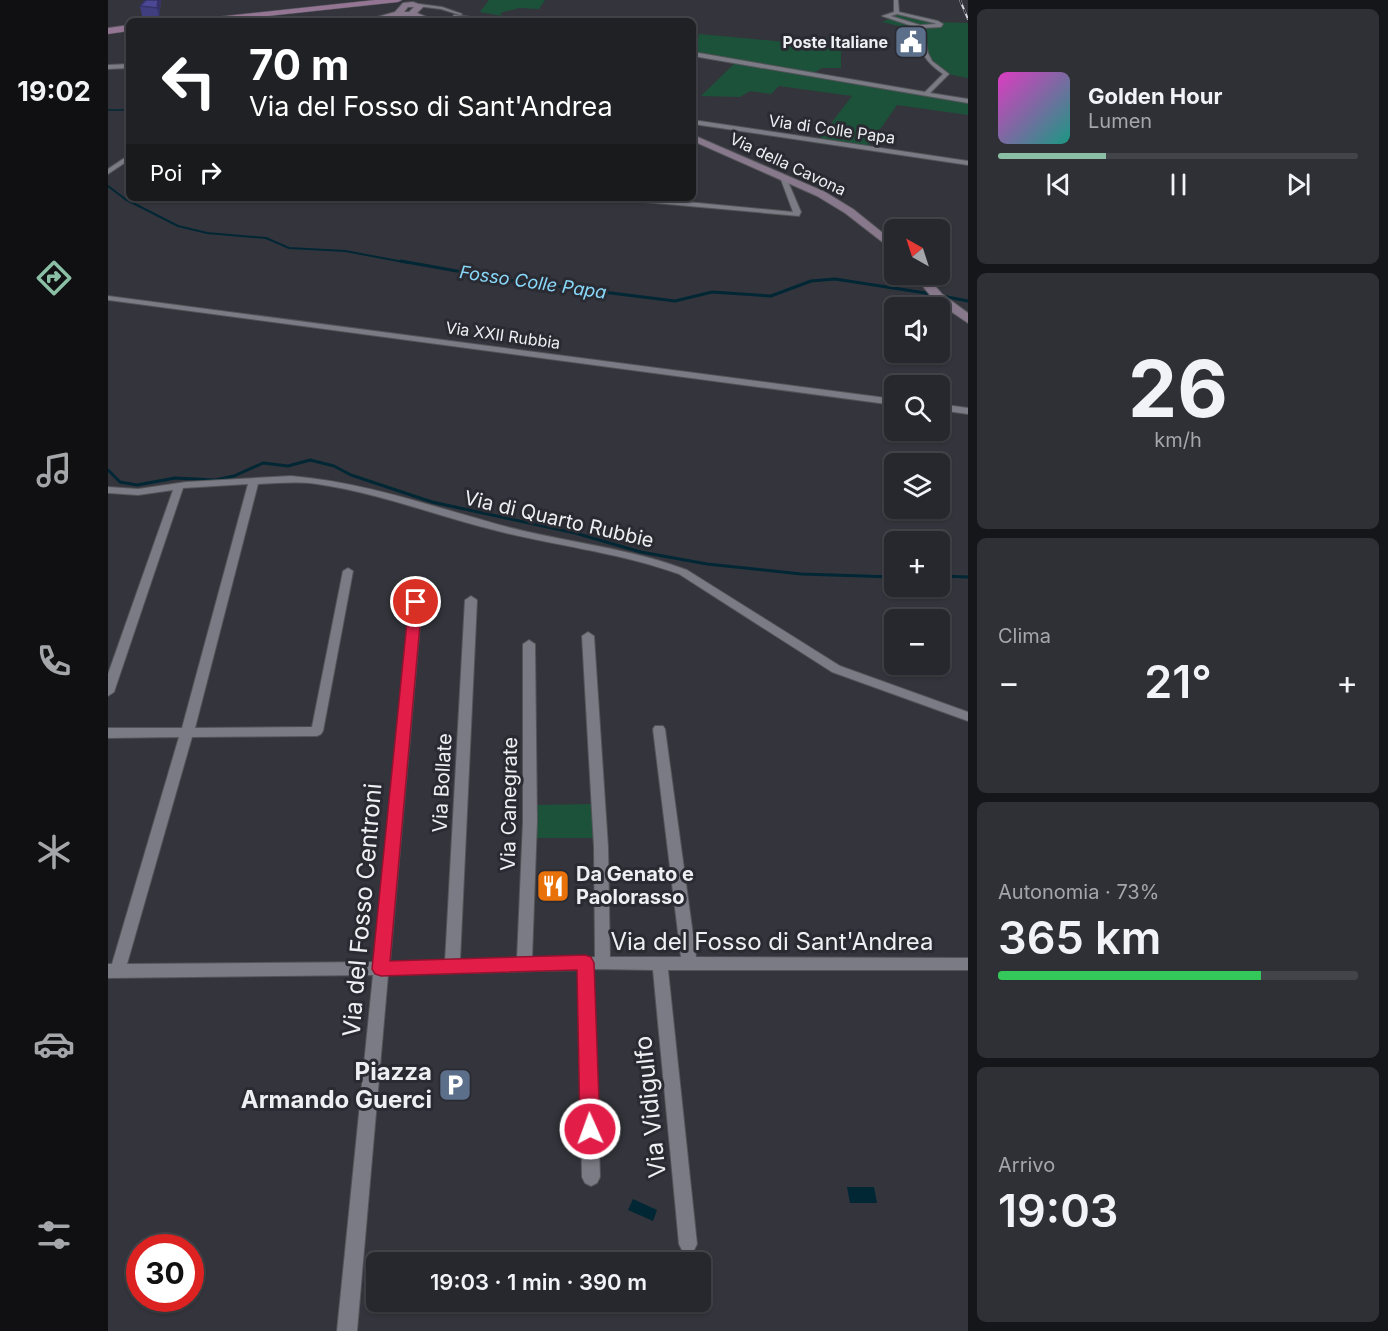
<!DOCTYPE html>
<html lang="it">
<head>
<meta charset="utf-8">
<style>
	body { margin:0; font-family:Inter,sans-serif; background:#2f3035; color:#f1f3f6; height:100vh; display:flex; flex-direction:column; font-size:22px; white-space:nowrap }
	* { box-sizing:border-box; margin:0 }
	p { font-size:20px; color:#a4a6aa }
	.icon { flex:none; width:33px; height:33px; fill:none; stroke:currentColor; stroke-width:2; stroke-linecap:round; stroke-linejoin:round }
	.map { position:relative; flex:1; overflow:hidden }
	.sheet { display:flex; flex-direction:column; gap:9px; padding:9px; background:#151619; width:420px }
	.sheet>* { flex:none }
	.top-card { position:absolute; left:18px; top:18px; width:570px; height:183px; border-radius:9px; box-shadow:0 2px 4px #0004,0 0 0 2px #434449; background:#202124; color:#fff; overflow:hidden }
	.needle { width:39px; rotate:321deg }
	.controls { position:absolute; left:776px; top:219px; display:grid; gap:12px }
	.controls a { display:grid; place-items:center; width:66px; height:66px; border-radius:9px; background:#27282d; box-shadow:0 2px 4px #0004,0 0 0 2px #434449; font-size:30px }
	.speed { position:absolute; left:18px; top:1234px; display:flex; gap:12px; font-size:30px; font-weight:700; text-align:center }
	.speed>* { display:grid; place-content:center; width:78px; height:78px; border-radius:50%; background:#27282d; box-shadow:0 2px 4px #0004,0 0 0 2px #434449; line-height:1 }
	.speed .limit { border:9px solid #d22; background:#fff; color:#111 }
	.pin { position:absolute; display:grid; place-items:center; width:51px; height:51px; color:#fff; margin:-26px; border:3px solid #fff; border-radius:50%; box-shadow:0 2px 6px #0007 }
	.me { position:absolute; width:66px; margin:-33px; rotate:358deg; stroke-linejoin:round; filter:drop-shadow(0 0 4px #0008) }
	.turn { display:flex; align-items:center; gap:21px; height:126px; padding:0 24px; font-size:27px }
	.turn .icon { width:78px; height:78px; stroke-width:2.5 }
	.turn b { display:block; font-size:42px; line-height:51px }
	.then { display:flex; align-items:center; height:57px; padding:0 24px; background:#0003; gap:12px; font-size:22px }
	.big { font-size:45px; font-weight:600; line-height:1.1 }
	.sheet .tile { flex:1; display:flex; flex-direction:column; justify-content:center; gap:9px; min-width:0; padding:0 21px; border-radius:9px; background:#2f3035 }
	.sheet .dial { align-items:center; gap:0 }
	.dial b { font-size:78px; line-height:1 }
	.song { display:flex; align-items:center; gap:18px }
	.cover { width:72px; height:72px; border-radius:9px; background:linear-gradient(135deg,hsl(310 70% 55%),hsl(170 70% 35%)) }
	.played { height:6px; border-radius:3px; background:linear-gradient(90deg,#8abfa5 30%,#434449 30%) }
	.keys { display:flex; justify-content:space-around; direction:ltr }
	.heat { display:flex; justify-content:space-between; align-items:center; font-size:33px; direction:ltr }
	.charge { height:9px; border-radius:4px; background:linear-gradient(90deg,#34c759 73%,#434449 0) }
	.trip { position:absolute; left:258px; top:1252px; width:345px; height:60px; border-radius:9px; background:#27282d; box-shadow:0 2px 4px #0004,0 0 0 2px #434449; font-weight:600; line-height:60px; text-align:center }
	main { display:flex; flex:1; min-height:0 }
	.tab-bar { display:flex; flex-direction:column; width:108px; justify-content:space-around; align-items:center; background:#101012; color:#a4a6aa }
	.tab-bar .icon { width:42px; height:42px }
	.tab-bar .current { color:#8abfa5 }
	.tab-bar b { font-size:27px; color:#f1f3f6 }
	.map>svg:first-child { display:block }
</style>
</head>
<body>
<main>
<nav class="tab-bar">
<b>19:02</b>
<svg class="icon current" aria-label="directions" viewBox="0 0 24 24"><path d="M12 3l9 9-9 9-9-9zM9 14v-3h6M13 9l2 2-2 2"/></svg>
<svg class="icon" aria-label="music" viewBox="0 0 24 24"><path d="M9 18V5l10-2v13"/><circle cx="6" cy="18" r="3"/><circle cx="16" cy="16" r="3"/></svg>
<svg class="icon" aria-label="phone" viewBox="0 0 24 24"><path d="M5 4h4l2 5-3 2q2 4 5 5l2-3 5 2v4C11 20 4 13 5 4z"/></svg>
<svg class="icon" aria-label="climate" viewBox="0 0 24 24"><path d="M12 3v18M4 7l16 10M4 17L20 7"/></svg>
<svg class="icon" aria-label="car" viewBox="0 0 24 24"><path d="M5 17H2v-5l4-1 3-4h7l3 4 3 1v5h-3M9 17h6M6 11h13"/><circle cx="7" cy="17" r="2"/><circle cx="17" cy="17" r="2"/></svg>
<svg class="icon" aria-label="filters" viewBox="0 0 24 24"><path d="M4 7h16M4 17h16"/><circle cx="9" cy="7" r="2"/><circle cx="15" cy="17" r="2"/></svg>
</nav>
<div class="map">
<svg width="860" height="1331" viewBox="0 0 860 1331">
	<rect width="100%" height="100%" fill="#34353c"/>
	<g fill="#1c5239">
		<polygon points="381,0 437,0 431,9 411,8 392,13 394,16 372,12"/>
		<path d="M789,13l39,9 32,1v55c-39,-6 -38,-16 -48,-51l-12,1 -26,-6 7,-3 -4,-3z"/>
		<polygon points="591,34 678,42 733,37 733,68 714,68 704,74 860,101 860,115 789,105 759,148 710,140 744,96 671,86 663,94 642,91 632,97 593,96 628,62 587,55"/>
		<polygon points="484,804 486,838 427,838 427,805"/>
	</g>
	<g fill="#012735">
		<polygon points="739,1187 766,1187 769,1203 742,1203"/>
		<polygon points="525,1199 549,1210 545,1221 520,1210"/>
	</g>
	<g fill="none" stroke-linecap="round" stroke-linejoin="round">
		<polyline stroke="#012735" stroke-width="1.5" points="0,110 21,110"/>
		<polyline stroke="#012735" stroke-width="2" points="0,186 17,199 70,226 99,233 158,238 181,248 237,251 301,263"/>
		<g stroke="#012735" stroke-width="3">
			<polyline points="293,261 399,280 567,301 604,292 663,296 703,281 727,279 824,294"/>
			<polyline points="834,296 860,301"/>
			<polyline points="0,470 12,482 29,485 67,478 107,480 126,476 155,463 180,466 202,460 226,466 243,475 324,502 467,533 533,552 599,564 693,574 786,577"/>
			<polyline points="831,576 860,577"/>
		</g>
		<defs>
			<g id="minor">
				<path d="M786,0h4l1,12 39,9 5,3 -2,3 -18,1 5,25 4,8 17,13 -19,19 38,6v4l-275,-47v-4l232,40 18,-18c-22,-16 -21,-21 -25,-46l-36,-12 12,-4zM789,14l37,9 2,1 -16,1 -29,-9z"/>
				<polygon points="311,4 334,7 354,14 352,15 333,9 309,6"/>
				<polygon points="346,15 380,19 383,21 344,18"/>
				<polygon points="21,64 21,68 0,69 0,65"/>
				<polygon points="585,120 860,161 860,165 585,124"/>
				<polygon points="21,155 21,160 0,174 0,169"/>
				<polygon points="675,175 678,177 693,212 691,216 514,200 511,198 537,198 685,212 672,177"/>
				<polygon points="0,296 786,399 786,405 0,300"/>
				<polygon points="831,404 860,408 860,414 831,410"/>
				<path d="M183,476c72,6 140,30 209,49 62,17 127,22 187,45l153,96 128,46v9l-136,-49 -153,-98c-58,-21 -121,-28 -181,-43 -61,-15 -119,-38 -181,-47 -19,-3 -39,-1 -59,0l-63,244 117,-1 31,-156 5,-3 5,3 -30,160 -2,3 -4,2 -125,1 -65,227 247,-2 36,-360 6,-4 6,4 -32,360h55l20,-362 6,-4 6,4 -17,361 57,-2 6,-138v-177l6,-4 6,4 2,177 -5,138 63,-2 -1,-110 -12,-211 6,-4 6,4 14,211 2,110h71l-28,-228 2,-3h8l2,3 31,228 272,1v12h-300l29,274 -3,6 -6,3 -6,-3 -3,-6 -26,-274 -60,-1 7,208 -3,6 -6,3 -6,-3 -3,-6 -4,-207 -190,5 -31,356h-20l36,-356 -265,3v-14h4l67,-227 -71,1v-10h74l66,-244 -65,4 -69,204 -6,4v-22l65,-184 -35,5 -30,-2v-6l30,2 48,-7z"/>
			</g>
			<g id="secondary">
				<path d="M305,2l11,4 -7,7 19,8h-11l-14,-5 -48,5 32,-9 8,-9zM300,7h6l-5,5h-5z"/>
				<polygon points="585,135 717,192 745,209 786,242 786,251 737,213 709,196 585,141"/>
				<polygon points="805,274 817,274 834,294 860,313 860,323 826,300"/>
			</g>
			<g id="primary">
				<polygon points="267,0 294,0 290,2 113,21 86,21 90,19"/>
				<polygon points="21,25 21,31 0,34 0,28"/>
			</g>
		</defs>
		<use href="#minor" stroke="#535459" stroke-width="2"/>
		<use href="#secondary" stroke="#535459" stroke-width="2"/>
		<use href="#primary" stroke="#535459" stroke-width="1"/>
		<use href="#minor" fill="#7a7b84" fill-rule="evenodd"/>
		<use href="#secondary" fill="#87788c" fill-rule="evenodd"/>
		<use href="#primary" fill="#947594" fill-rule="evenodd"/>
		<defs>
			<polyline id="rail" points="852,0 860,19"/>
		</defs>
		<use href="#rail" stroke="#d4d5d9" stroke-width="2"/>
		<use href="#rail" stroke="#2a2b32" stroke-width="1.5" stroke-dasharray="5" stroke-linecap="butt"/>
	</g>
	<polygon fill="#413e80" points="38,0 53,0 51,18 34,16 32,6"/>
	<polygon fill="#353268" points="50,0 53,0 51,18 49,8"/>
	<polygon fill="#4c4895" stroke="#353268" stroke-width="1.5" points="38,0 50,0 49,8 32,6"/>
	<polygon fill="#e11d48" stroke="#92132f" stroke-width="1.5" points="308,598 314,602 282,961 477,955 483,957 486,963 492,1129 489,1136 482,1138 475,1136 472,1129 469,970 273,976 267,974 264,969 301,602"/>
	<defs>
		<symbol id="civic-square" viewBox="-11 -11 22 22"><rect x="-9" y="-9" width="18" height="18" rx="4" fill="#5c6f8a" stroke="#2a2b32"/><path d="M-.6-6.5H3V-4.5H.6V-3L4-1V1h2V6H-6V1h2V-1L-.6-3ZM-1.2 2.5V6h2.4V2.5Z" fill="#fff"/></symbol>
		<symbol id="restaurant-square" viewBox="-11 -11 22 22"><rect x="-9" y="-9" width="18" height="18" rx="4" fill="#e8710a" stroke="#2a2b32"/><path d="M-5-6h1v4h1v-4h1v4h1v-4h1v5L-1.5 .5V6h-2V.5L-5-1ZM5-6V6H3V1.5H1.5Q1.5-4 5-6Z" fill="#fff"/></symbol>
		<symbol id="parking-square" viewBox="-11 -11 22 22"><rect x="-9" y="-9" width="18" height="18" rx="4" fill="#5c6f8a" stroke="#2a2b32"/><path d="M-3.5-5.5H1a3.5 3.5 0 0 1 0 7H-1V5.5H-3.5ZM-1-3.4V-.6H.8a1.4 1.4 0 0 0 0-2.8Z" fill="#fff"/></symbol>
	</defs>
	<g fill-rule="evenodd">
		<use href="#civic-square" x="784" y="23" width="38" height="38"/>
		<use href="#restaurant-square" x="426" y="867" width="38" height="38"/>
		<use href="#parking-square" x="328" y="1066" width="38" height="38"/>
	</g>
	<g text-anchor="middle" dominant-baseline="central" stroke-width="6" stroke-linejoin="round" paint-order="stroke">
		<g font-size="16" font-weight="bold" fill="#eeeff3" stroke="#2a2b32" text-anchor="end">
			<text x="780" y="42">Poste Italiane</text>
		</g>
		<g font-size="16" fill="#eeeff3" stroke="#2a2b32">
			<text transform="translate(724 129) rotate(8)">Via di Colle Papa</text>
			<text transform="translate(680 164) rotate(25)">Via della Cavona</text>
			<text transform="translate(395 335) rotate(8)">Via XXII Rubbia</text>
		</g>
		<g font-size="18" font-style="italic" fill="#89d9fb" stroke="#2a2b32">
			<text transform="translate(425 282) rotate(8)">Fosso Colle Papa</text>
		</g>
		<g font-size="20" fill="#eeeff3" stroke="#2a2b32">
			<text transform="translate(451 519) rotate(13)">Via di Quarto Rubbie</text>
			<text transform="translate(334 783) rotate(-87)">Via Bollate</text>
			<text transform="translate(401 804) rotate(-89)">Via Canegrate</text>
		</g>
		<g font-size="20" font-weight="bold" fill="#eeeff3" stroke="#2a2b32" text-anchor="start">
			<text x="468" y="874">Da Genato e<tspan x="468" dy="23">Paolorasso</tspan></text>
		</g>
		<g font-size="24" fill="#eeeff3" stroke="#2a2b32">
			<text transform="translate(254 910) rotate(-85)">Via del Fosso Centroni</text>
			<text x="664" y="941">Via del Fosso di Sant'Andrea</text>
			<text transform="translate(542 1107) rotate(-96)">Via Vidigulfo</text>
		</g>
		<g font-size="24" font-weight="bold" fill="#eeeff3" stroke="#2a2b32" text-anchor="end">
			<text x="324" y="1071">Piazza<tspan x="324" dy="28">Armando Guerci</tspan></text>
		</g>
	</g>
</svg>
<div class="controls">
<a><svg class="needle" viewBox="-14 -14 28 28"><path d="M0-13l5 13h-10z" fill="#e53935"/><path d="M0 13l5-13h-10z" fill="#a4a6aa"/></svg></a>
<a><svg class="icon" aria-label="sound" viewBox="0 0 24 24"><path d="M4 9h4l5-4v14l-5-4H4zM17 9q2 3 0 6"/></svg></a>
<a><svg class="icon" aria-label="search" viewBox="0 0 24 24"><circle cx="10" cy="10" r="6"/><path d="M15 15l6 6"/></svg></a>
<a><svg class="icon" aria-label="layers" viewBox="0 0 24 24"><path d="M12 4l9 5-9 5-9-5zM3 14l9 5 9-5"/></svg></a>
<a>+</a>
<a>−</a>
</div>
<div class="speed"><div class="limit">30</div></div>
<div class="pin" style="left:308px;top:602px;background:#d93025"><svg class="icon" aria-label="arrive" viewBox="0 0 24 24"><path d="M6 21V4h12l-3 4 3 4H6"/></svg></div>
<svg class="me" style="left:482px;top:1129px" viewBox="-20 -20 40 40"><circle r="17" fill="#e11d48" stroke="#fff" stroke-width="3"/><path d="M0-11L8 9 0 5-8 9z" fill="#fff"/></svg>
<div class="trip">19:03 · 1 min · 390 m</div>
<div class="top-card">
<div class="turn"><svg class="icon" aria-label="left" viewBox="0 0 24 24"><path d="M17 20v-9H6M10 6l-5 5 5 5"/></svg><div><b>70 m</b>Via del Fosso di Sant'Andrea</div></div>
<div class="then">Poi<svg class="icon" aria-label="right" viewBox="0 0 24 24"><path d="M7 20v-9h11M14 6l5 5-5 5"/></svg></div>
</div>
</div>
<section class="sheet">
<div class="tile">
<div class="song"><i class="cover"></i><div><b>Golden Hour</b><p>Lumen</p></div></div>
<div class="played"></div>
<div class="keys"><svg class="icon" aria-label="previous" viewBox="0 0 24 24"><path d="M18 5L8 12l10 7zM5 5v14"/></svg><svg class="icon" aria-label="pause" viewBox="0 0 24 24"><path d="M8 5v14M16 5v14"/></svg><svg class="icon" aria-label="next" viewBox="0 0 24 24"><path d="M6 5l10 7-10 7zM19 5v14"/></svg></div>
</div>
<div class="tile dial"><b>26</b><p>km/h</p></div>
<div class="tile"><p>Clima</p>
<div class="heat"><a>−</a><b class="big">21°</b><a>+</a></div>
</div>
<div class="tile"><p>Autonomia · 73%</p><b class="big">365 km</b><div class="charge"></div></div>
<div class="tile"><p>Arrivo</p><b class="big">19:03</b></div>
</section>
</main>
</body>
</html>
